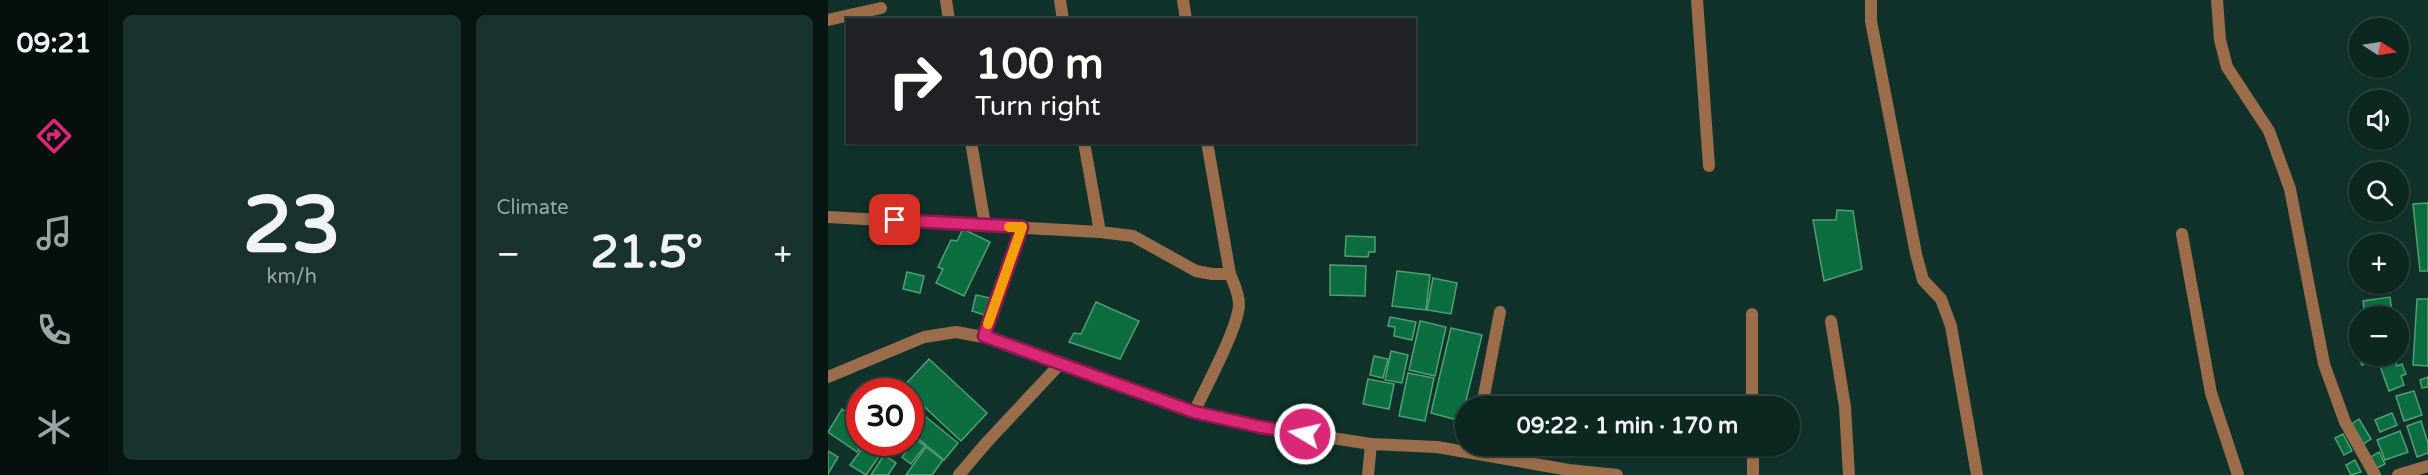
<!DOCTYPE html>
<html lang="en">
<head>
<meta charset="utf-8">
<style>
	body { margin:0; font-family:"Varela Round",sans-serif; background:#1a322d; color:#f1f3f6; height:100vh; display:flex; flex-direction:column; font-size:22px; white-space:nowrap }
	* { box-sizing:border-box; margin:0 }
	p { font-size:20px; color:#9aa5a5 }
	.icon { flex:none; width:33px; height:33px; fill:none; stroke:currentColor; stroke-width:2; stroke-linecap:round; stroke-linejoin:round }
	.map { position:relative; flex:1; overflow:hidden }
	.side { display:flex; flex-direction:column; gap:15px; padding:15px; background:#071512; width:720px }
	.side>* { flex:none }
	.banner { position:absolute; left:18px; top:18px; width:570px; height:126px; border-radius:0px; box-shadow:0 2px 4px #0004,0 0 0 2px #2c433e; background:#202124; color:#fff; overflow:hidden }
	.needle { width:39px; rotate:102deg }
	.fabs { position:absolute; left:1521px; top:18px; display:grid; gap:12px }
	.fabs a { display:grid; place-items:center; width:60px; height:60px; border-radius:50%; background:#0c2620; box-shadow:0 2px 4px #0004,0 0 0 2px #2c433e; font-size:30px }
	.speed { position:absolute; left:18px; top:378px; display:flex; gap:12px; font-size:30px; font-weight:700; text-align:center }
	.speed>* { display:grid; place-content:center; width:78px; height:78px; border-radius:50%; background:#0c2620; box-shadow:0 2px 4px #0004,0 0 0 2px #2c433e; line-height:1 }
	.speed .limit { border:9px solid #d22; background:#fff; color:#111 }
	.pin { position:absolute; display:grid; place-items:center; width:51px; height:51px; color:#fff; margin:-26px; border-radius:12px; box-shadow:0 3px 9px #0006 }
	.me { position:absolute; width:66px; margin:-33px; rotate:279deg; stroke-linejoin:round; filter:drop-shadow(0 0 4px #0008) }
	.turn { display:flex; align-items:center; gap:21px; height:126px; padding:0 30px; font-size:27px }
	.turn .icon { width:78px; height:78px; stroke-width:2.5 }
	.turn b { display:block; font-size:42px; line-height:51px }
	.big { font-size:45px; font-weight:700; line-height:1.1 }
	.side .card { flex:1; display:flex; flex-direction:column; justify-content:center; gap:9px; min-width:0; padding:0 21px; border-radius:9px; background:#1a322d }
	.side .dial { align-items:center; gap:0 }
	.dial b { font-size:78px; line-height:1 }
	.heat { display:flex; justify-content:space-between; align-items:center; font-size:33px; direction:ltr }
	.side .tiles { flex:1; display:grid; gap:15px; grid-template-columns:repeat(2,1fr) }
	.trip { position:absolute; left:627px; top:396px; width:345px; height:60px; border-radius:30px; background:#0c2620; box-shadow:0 2px 4px #0004,0 0 0 2px #2c433e; font-weight:700; line-height:60px; text-align:center }
	main { display:flex; flex:1; min-height:0 }
	.tabs { display:flex; flex-direction:column; width:108px; justify-content:space-around; align-items:center; background:#050f0d; color:#9aa5a5 }
	.tabs .icon { width:42px; height:42px }
	.tabs .active { color:#db2777 }
	.tabs b { font-size:27px; color:#f1f3f6 }
	.map>svg:first-child { display:block }
</style>
</head>
<body>
<main>
<nav class="tabs">
<b>09:21</b>
<svg class="icon active" aria-label="directions" viewBox="0 0 24 24"><path d="M12 3l9 9-9 9-9-9zM9 14v-3h6M13 9l2 2-2 2"/></svg>
<svg class="icon" aria-label="music" viewBox="0 0 24 24"><path d="M9 18V5l10-2v13"/><circle cx="6" cy="18" r="3"/><circle cx="16" cy="16" r="3"/></svg>
<svg class="icon" aria-label="phone" viewBox="0 0 24 24"><path d="M5 4h4l2 5-3 2q2 4 5 5l2-3 5 2v4C11 20 4 13 5 4z"/></svg>
<svg class="icon" aria-label="climate" viewBox="0 0 24 24"><path d="M12 3v18M4 7l16 10M4 17L20 7"/></svg>
</nav>
<section class="side">
<div class="tiles">
<div class="card dial"><b>23</b><p>km/h</p></div>
<div class="card"><p>Climate</p>
<div class="heat"><a>−</a><b class="big">21.5°</b><a>+</a></div>
</div>
</div>
</section>
<div class="map">
<svg width="1600" height="475" viewBox="0 0 1600 475">
	<rect width="100%" height="100%" fill="#10322a"/>
	<g fill="#0c6e40" stroke="#50a071" stroke-width="1.5">
		<polygon points="1600,203 1600,271 1592,271 1585,204"/>
		<polygon points="1009,210 1025,211 1034,269 996,281 985,220 1008,220"/>
		<polygon points="135,229 162,242 136,296 108,283 115,269 110,267 123,240 129,241"/>
		<polygon points="518,236 547,237 547,252 541,252 540,257 517,256"/>
		<polygon points="502,265 538,266 537,296 502,295"/>
		<polygon points="1570,269 1574,285 1553,290 1551,284 1570,284"/>
		<polygon points="569,271 602,275 598,310 564,306"/>
		<polygon points="79,272 96,276 92,293 75,289"/>
		<polygon points="605,278 629,283 623,314 599,310"/>
		<polygon points="148,295 162,298 157,315 144,311"/>
		<polygon points="1562,297 1564,313 1537,316 1535,301"/>
		<polygon points="1589,299 1600,299 1600,366 1585,365"/>
		<polygon points="268,302 311,321 292,359 241,342 246,333 253,334"/>
		<polygon points="562,317 588,322 584,340 566,336 567,327 560,326"/>
		<polygon points="592,321 618,327 607,376 581,370"/>
		<polygon points="623,328 654,335 633,421 603,413"/>
		<polygon points="563,351 580,355 574,383 557,380"/>
		<polygon points="546,356 560,359 555,378 542,375"/>
		<polygon points="1530,356 1559,356 1534,365"/>
		<polygon points="1566,357 1569,366 1574,364 1578,374 1573,376 1576,385 1561,391 1551,363"/>
		<polygon points="101,359 159,413 133,441 75,387"/>
		<polygon points="580,373 606,378 597,421 571,416"/>
		<polygon points="1600,377 1600,387 1594,388 1592,380"/>
		<polygon points="540,379 566,384 561,409 535,404"/>
		<polygon points="1586,391 1594,415 1576,421 1568,396"/>
		<polygon points="82,404 130,443 116,460 82,432"/>
		<polygon points="14,409 30,421 32,418 32,442 36,442 29,452 0,432"/>
		<polygon points="1564,413 1569,425 1552,432 1547,420"/>
		<polygon points="1531,419 1543,439 1534,445 1522,425"/>
		<polygon points="1593,421 1600,443 1600,453 1589,457 1579,426"/>
		<polygon points="1572,431 1580,452 1557,460 1549,440"/>
		<polygon points="1515,434 1524,451 1516,455 1507,438"/>
		<polygon points="87,439 97,446 83,464 74,457"/>
		<polygon points="39,442 61,442 38,475 22,465"/>
		<polygon points="98,447 115,460 104,475 78,475"/>
		<polygon points="0,451 10,457 0,474"/>
		<polygon points="1551,452 1557,464 1547,469 1541,458"/>
		<polygon points="56,455 68,463 60,475 43,475"/>
		<polygon points="1527,460 1533,472 1523,475 1518,465"/>
	</g>
	<g fill="none" stroke-linecap="round" stroke-linejoin="round">
		<g stroke="#9c6d4b" stroke-width="12">
			<polyline points="118,0 121,20"/>
			<polyline points="232,0 235,20"/>
			<polyline points="355,0 358,20"/>
			<polyline points="869,0 881,166"/>
			<polyline points="1043,0 1043,21 1088,254 1095,280 1113,299 1123,326 1149,475"/>
			<polyline points="1389,0 1392,40 1399,67 1441,131 1462,189 1496,364 1517,422 1547,475"/>
			<polyline points="0,20 53,8"/>
			<polyline points="143,142 157,225"/>
			<polyline points="256,142 272,232"/>
			<polyline points="0,217 272,232 305,236 368,271 384,274 402,274"/>
			<polyline points="1354,234 1383,393 1410,475"/>
			<polyline points="924,314 924,406"/>
			<polyline points="1003,321 1017,407 1021,475"/>
			<polyline points="156,336 194,227"/>
			<polyline points="0,377 96,337 128,332 166,339 366,412 433,427 543,444 609,447 741,470 789,475"/>
			<polyline points="654,406 672,312"/>
			<path d="M366,412c11,-23 44,-84 45,-107 0,-12 -5,-21 -9,-31l-23,-132"/>
			<polyline points="925,446 925,475"/>
			<polyline points="131,475 159,442 233,363"/>
			<polyline points="540,475 543,444"/>
			<polyline points="1570,475 1600,466"/>
		</g>
	</g>
	<g fill="none" stroke-linecap="round" stroke-linejoin="round">
		<defs>
			<polyline id="route" points="67,220 194,227 156,336 366,412 433,427 477,434"/>
		</defs>
		<use href="#route" stroke="#8e194d" stroke-width="15"/>
		<use href="#route" stroke="#db2777" stroke-width="10"/>
		<polyline stroke="#f59e0b" stroke-width="10" points="160,324 194,227 181,227"/>
	</g>
</svg>
<div class="fabs">
<a><svg class="needle" viewBox="-14 -14 28 28"><path d="M0-13l5 13h-10z" fill="#e53935"/><path d="M0 13l5-13h-10z" fill="#9aa5a5"/></svg></a>
<a><svg class="icon" aria-label="sound" viewBox="0 0 24 24"><path d="M4 9h4l5-4v14l-5-4H4zM17 9q2 3 0 6"/></svg></a>
<a><svg class="icon" aria-label="search" viewBox="0 0 24 24"><circle cx="10" cy="10" r="6"/><path d="M15 15l6 6"/></svg></a>
<a>+</a>
<a>−</a>
</div>
<div class="speed"><div class="limit">30</div></div>
<div class="pin" style="left:67px;top:220px;background:#d93025"><svg class="icon" aria-label="arrive" viewBox="0 0 24 24"><path d="M6 21V4h12l-3 4 3 4H6"/></svg></div>
<svg class="me" style="left:477px;top:434px" viewBox="-20 -20 40 40"><circle r="17" fill="#db2777" stroke="#fff" stroke-width="3"/><path d="M0-11L8 9 0 5-8 9z" fill="#fff"/></svg>
<div class="trip">09:22 · 1 min · 170 m</div>
<div class="banner">
<div class="turn"><svg class="icon" aria-label="right" viewBox="0 0 24 24"><path d="M7 20v-9h11M14 6l5 5-5 5"/></svg><div><b>100 m</b>Turn right</div></div>
</div>
</div>
</main>
</body>
</html>
